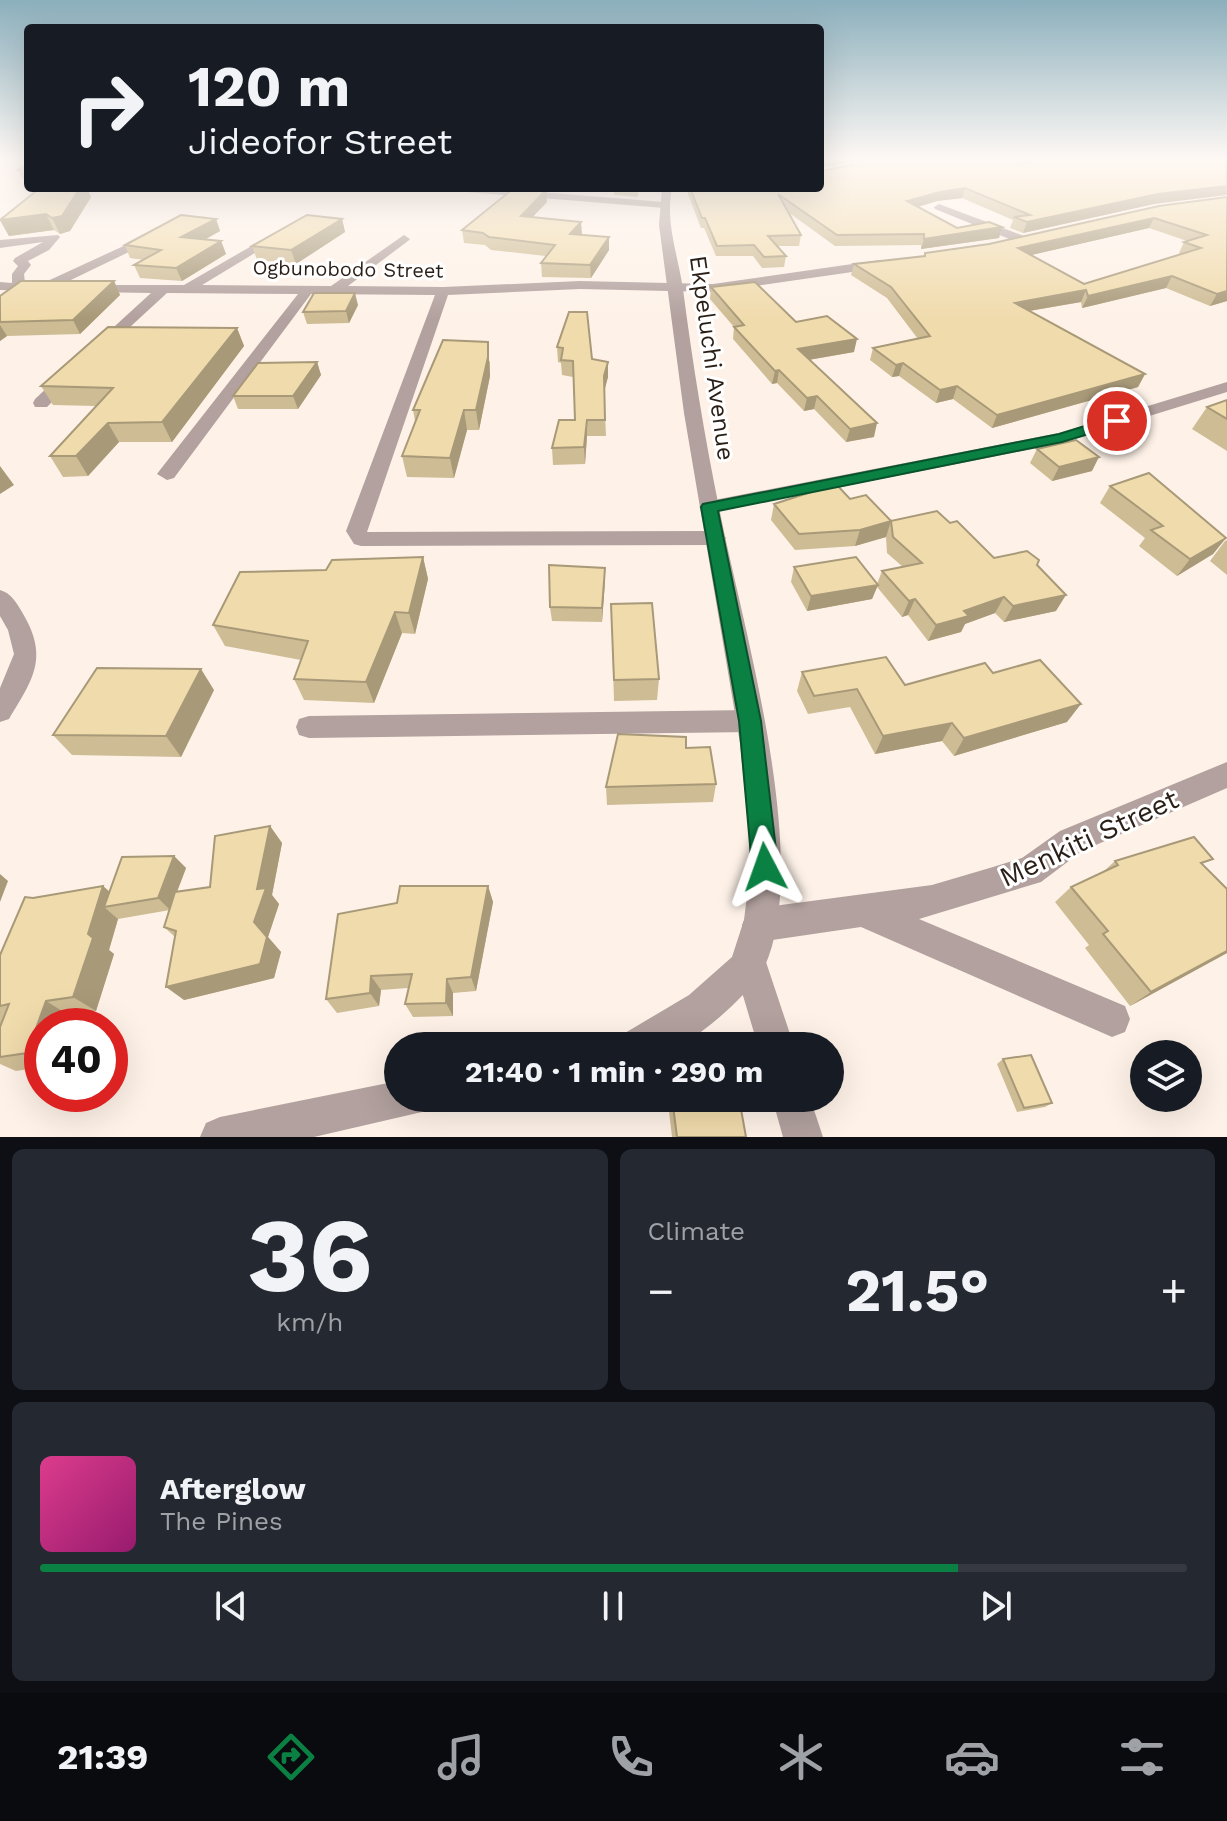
<!DOCTYPE html>
<html lang="en">
<head>
<meta charset="utf-8">
<style>
	body { margin:0; font-family:"Work Sans",sans-serif; background:#242831; color:#f1f3f6; height:100vh; display:flex; flex-direction:column; font-size:30px; white-space:nowrap }
	* { box-sizing:border-box; margin:0 }
	p { font-size:26px; color:#9ea1a6 }
	.icon { flex:none; width:44px; height:44px; fill:none; stroke:currentColor; stroke-width:2; stroke-linecap:round; stroke-linejoin:round }
	.map { position:relative; height:1137px; overflow:hidden }
	.panel { display:flex; flex-direction:column; gap:12px; padding:12px; background:#0d0f14; flex:1 }
	.panel>* { flex:none }
	.hud { position:absolute; left:24px; top:24px; width:800px; height:168px; border-radius:8px; box-shadow:0 8px 32px #0002; background:#171b24; color:#f1f3f6; overflow:hidden }
	.controls { position:absolute; left:1130px; top:1040px; display:grid; gap:16px }
	.controls a { display:grid; place-items:center; width:72px; height:72px; border-radius:50%; background:#171b24; box-shadow:0 8px 32px #0002; font-size:40px }
	.speed { position:absolute; left:24px; top:1008px; display:flex; gap:16px; font-size:40px; font-weight:700; text-align:center }
	.speed>* { display:grid; place-content:center; width:104px; height:104px; border-radius:50%; background:#171b24; box-shadow:0 8px 32px #0002; line-height:1 }
	.speed .limit { border:12px solid #d22; background:#fff; color:#111 }
	.pin { position:absolute; display:grid; place-items:center; width:68px; height:68px; color:#fff; margin:-34px; border:4px solid #fff; border-radius:50%; box-shadow:0 2px 8px #0007 }
	.me { position:absolute; width:88px; margin:-44px; rotate:356deg; stroke-linejoin:round; filter:drop-shadow(0 0 6px #0008) }
	.turn { display:flex; align-items:center; gap:28px; height:168px; padding:0 32px; font-size:36px }
	.turn .icon { width:104px; height:104px; stroke-width:2.5 }
	.turn b { display:block; font-size:56px; line-height:68px }
	.big { font-size:60px; font-weight:700; line-height:1.1 }
	.panel .tile { flex:1; display:flex; flex-direction:column; justify-content:center; gap:12px; min-width:0; padding:0 28px; border-radius:12px; background:#242831 }
	.panel .dial { align-items:center; gap:0 }
	.dial b { font-size:104px; line-height:1 }
	.song { display:flex; align-items:center; gap:24px }
	.cover { width:96px; height:96px; border-radius:12px; background:linear-gradient(135deg,hsl(330 70% 55%),hsl(320 70% 35%)) }
	.played { height:8px; border-radius:4px; background:linear-gradient(90deg,#0b8043 80%,#363941 80%) }
	.keys { display:flex; justify-content:space-around; direction:ltr }
	.heat { display:flex; justify-content:space-between; align-items:center; font-size:44px; direction:ltr }
	.panel .tiles { flex:1; display:grid; gap:12px; grid-template-columns:1fr 1fr }
	.tile:last-child { grid-column:span 2 }
	.trip { position:absolute; left:384px; top:1032px; width:460px; height:80px; border-radius:40px; background:#171b24; box-shadow:0 8px 32px #0002; font-weight:700; line-height:80px; text-align:center }
	.dock { display:flex; height:128px; justify-content:space-around; align-items:center; background:#090b0e; color:#9ea1a6 }
	.dock .icon { width:56px; height:56px }
	.dock .on { color:#0b8043 }
	.dock b { font-size:36px; color:#f1f3f6 }
	.map>svg:first-child { display:block }
</style>
</head>
<body>
<div class="map">
<svg width="1227" height="1137" viewBox="0 0 1227 1137">
	<rect width="100%" height="100%" fill="#fef2e8"/>
	<g fill="none" stroke-linecap="round" stroke-linejoin="round">
		<g fill="#b2a19e" fill-rule="evenodd">
			<polygon points="449,188 488,188 664,202 669,205 664,208 454,191"/>
			<polygon points="939,204 1027,237 1029,240 1019,243 935,209 934,207"/>
			<polygon points="154,232 160,236 158,238 48,291 0,290 0,282 12,283 12,274 18,266 13,261 15,258 43,242 0,248 0,240 58,235 60,237 49,250 28,261 31,265 24,274 25,283 41,284"/>
			<polygon points="274,233 280,237 278,239 202,285 331,286 404,235 410,239 408,241 348,286 443,287 580,281 713,284 880,260 886,264 880,268 713,292 580,289 448,295 367,532 715,531 722,533 726,538 722,543 715,545 361,546 354,544 346,531 435,295 311,294 174,478 167,480 157,474 160,470 298,294 167,293 105,350 100,352 92,347 151,293 88,292 83,291 83,285 184,285"/>
			<polygon points="69,371 75,373 75,379 47,407 35,407 33,403 35,399 63,373"/>
			<polygon points="1227,382 1227,392 1062,443 709,513 699,507 709,501 1059,433"/>
			<path d="M0,590c11,3 16,12 22,22 27,45 12,66 -13,107l-9,3v-34l14,-34 -6,-24 -8,-14z"/>
			<polygon points="750,710 759,713 763,721 759,729 750,732 309,738 299,735 296,727 299,719 309,716"/>
			<polygon points="1227,762 1227,788 1082,851 1041,882 919,919 1125,1006 1130,1019 1125,1032 1112,1037 861,927 759,942 747,937 742,925 747,913 759,908 932,885 993,867 1022,858 1060,831"/>
			<polygon points="750,945 762,950 794,1046 758,1046 733,962 738,950"/>
			<polygon points="772,1098 810,1098 823,1137 783,1137"/>
		</g>
		<g fill="#b2a19e" fill-rule="evenodd">
			<path d="M662,188h10c-7,35 6,67 11,101 10,78 23,156 39,233 23,112 90,343 42,446 -10,21 -67,74 -90,78 -17,3 -37,0 -54,0l5,-13 64,-38 43,-38 12,-37 5,-41v-44l-9,-92 -56,-330 -25,-188z"/>
			<polygon points="398,1081 398,1098 427,1098 422,1112 314,1137 200,1137 206,1123 220,1117"/>
		</g>
	</g>
	<g fill="#cebc94" fill-rule="evenodd">
		<polygon points="1011,160 1227,160 1154,204 1023,233 1010,228 1013,220 962,198 937,201 918,207 957,228 1002,227 999,238 921,249 921,245 835,246 788,212 801,235 799,246 778,246 786,256 784,267 762,268 753,256 716,256 704,228 701,228 688,194 688,188 820,188 822,171 1022,165"/>
		<polygon points="28,163 28,179 23,179 18,170"/>
		<polygon points="40,188 87,188 91,197 70,231 60,234 54,230 9,236 0,220"/>
		<polygon points="531,188 560,188 557,191"/>
		<polygon points="614,188 638,188 638,197 614,195"/>
		<path d="M1227,197v104l-17,5 -44,-18 -84,20 -1,-6 -51,9 115,63 -7,13 -146,41 -39,-29 -17,4 -37,-27 -7,1 -22,-17 3,-12 45,-9 -31,-41 -36,-23 3,-11 70,-7 1,-4 64,-9zM1149,228l38,13 -3,1 -5,11 2,1 -97,30 -53,-29z"/>
		<polygon points="547,202 532,217 581,222 581,235 609,250 591,278 542,277 541,263 546,256 491,250 485,245 464,243 462,230"/>
		<polygon points="216,219 220,231 204,240 221,241 226,254 182,281 140,278 134,265 144,260 130,258 125,245"/>
		<polygon points="342,219 345,232 296,264 257,260 252,246"/>
		<polygon points="114,281 120,295 80,334 7,336 0,341 0,296"/>
		<polygon points="711,287 796,322 854,352 809,360 874,437 846,442 814,409 804,411 777,383 772,384 733,339 734,327 710,299"/>
		<polygon points="358,305 349,323 307,324 303,312"/>
		<polygon points="569,312 592,359 608,377 604,391 606,436 587,436 585,464 553,465 552,448 575,420 573,377 562,375 561,363 558,362 557,347"/>
		<polygon points="237,328 244,346 172,442 119,442 88,476 63,477 50,456 96,406 53,405 41,386"/>
		<polygon points="490,361 490,376 479,430 467,430 454,478 407,477 402,456 415,421 413,410"/>
		<polygon points="317,362 321,375 298,409 238,409 233,396"/>
		<polygon points="1227,400 1227,451 1192,429 1207,407"/>
		<polygon points="1037,449 1092,471 1052,481 1030,463"/>
		<polygon points="1110,486 1226,538 1213,554 1177,576 1139,546 1145,538 1100,503"/>
		<polygon points="850,499 891,521 994,558 1037,565 1056,611 1004,622 995,613 965,624 961,632 928,641 908,615 902,617 877,587 872,599 807,611 791,582 794,567 877,584 882,571 903,567 887,553 886,537 855,546 795,550 771,520 774,504"/>
		<polygon points="1227,540 1227,575 1210,561 1225,541"/>
		<polygon points="423,557 428,579 415,634 402,633 374,703 304,700 294,679 301,660 225,646 213,625 326,570"/>
		<polygon points="605,568 602,622 552,621 550,607"/>
		<polygon points="611,604 659,679 657,700 614,701"/>
		<polygon points="802,672 905,685 993,673 1067,722 954,756 942,741 875,754 850,707 808,714 797,691"/>
		<polygon points="214,690 181,757 72,755 53,735"/>
		<polygon points="686,748 716,784 713,802 607,805 606,787"/>
		<polygon points="270,826 282,843 272,895 279,904 268,937 281,952 274,978 184,1000 175,937 164,927 170,910 118,919 109,950 114,954 96,1011 70,1016 42,1026 42,1067 16,1071 0,1064 0,1027 1,1024 0,1024 0,955 33,898 103,886 110,892 174,856 186,868 177,892 210,887"/>
		<polygon points="1115,861 1204,866 1227,889 1227,953 1130,1006 1085,948 1089,945 1055,902 1071,887 1103,872"/>
		<polygon points="488,886 493,902 476,991 453,993 453,1016 413,1017 405,1004 408,988 381,990 379,1006 337,1013 326,999"/>
		<polygon points="1003,1059 1052,1103 1045,1107 1017,1112 997,1064"/>
		<polygon points="669,1098 739,1098 746,1137 672,1137 668,1103"/>
	</g>
	<g fill="#a89978">
		<polygon points="821,160 864,160 820,168"/>
		<polygon points="1227,186 1227,195 1154,204 1023,233 1027,222 1158,194"/>
		<polygon points="80,188 87,188 91,197 70,231 60,234 52,218"/>
		<polygon points="965,188 962,198 937,201 904,211 907,201 940,192"/>
		<polygon points="546,190 547,202 522,228 521,216"/>
		<polygon points="46,214 54,230 9,236 0,220"/>
		<polygon points="1154,218 1149,228 1014,259 1018,248"/>
		<polygon points="216,219 220,231 186,250 181,237"/>
		<polygon points="342,219 345,232 296,264 291,250"/>
		<polygon points="581,222 582,234 571,247 570,234"/>
		<polygon points="1002,227 999,238 921,249 924,239"/>
		<polygon points="609,237 609,250 591,278 590,265"/>
		<polygon points="221,241 226,254 182,281 176,268"/>
		<polygon points="1172,276 1166,288 1082,308 1088,296"/>
		<polygon points="114,281 120,295 80,334 73,320"/>
		<polygon points="1086,290 1081,302 1010,314 1015,303"/>
		<polygon points="1227,291 1227,301 1210,306 1217,294"/>
		<polygon points="355,293 358,305 349,323 346,311"/>
		<polygon points="0,325 7,336 0,341"/>
		<polygon points="237,328 244,346 172,442 162,422"/>
		<polygon points="857,339 854,352 796,362 798,349"/>
		<polygon points="488,342 490,376 479,430 476,410"/>
		<polygon points="317,362 321,375 298,409 293,396"/>
		<polygon points="608,362 608,377 604,392 604,376"/>
		<polygon points="903,363 899,376 892,377 896,365"/>
		<polygon points="779,370 777,383 772,384 775,371"/>
		<polygon points="1145,374 1138,387 992,428 997,415"/>
		<polygon points="957,386 953,399 936,403 940,390"/>
		<polygon points="817,396 814,409 804,411 807,398"/>
		<polygon points="464,410 467,430 454,478 450,458"/>
		<polygon points="587,420 587,436 585,464 584,447"/>
		<polygon points="108,423 119,442 88,476 76,456"/>
		<polygon points="877,423 874,437 846,442 850,429"/>
		<polygon points="1099,457 1092,471 1052,481 1059,467"/>
		<polygon points="0,466 14,485 0,494"/>
		<polygon points="891,521 886,537 855,546 860,530"/>
		<polygon points="1226,538 1213,554 1177,576 1190,559"/>
		<polygon points="423,557 428,579 415,634 409,613"/>
		<polygon points="605,568 605,582 602,622 602,608"/>
		<polygon points="878,585 872,599 807,611 811,596"/>
		<polygon points="1066,595 1056,611 1004,622 1013,606"/>
		<polygon points="1004,597 995,613 965,624 961,632 928,641 936,625 964,611"/>
		<polygon points="915,599 908,615 902,617 909,601"/>
		<polygon points="395,612 402,633 374,703 366,682"/>
		<polygon points="201,669 214,690 181,757 166,736"/>
		<polygon points="1081,704 1067,722 954,756 964,738"/>
		<polygon points="952,723 942,741 875,754 883,736"/>
		<polygon points="270,826 282,843 272,895 279,904 268,937 281,952 274,978 184,1000 166,987 254,922 257,889"/>
		<polygon points="174,856 186,868 170,910 158,898"/>
		<polygon points="0,874 8,881 0,902"/>
		<polygon points="103,886 122,903 104,907 118,919 109,950 114,954 96,1011 73,997 88,934"/>
		<polygon points="488,886 493,902 476,991 471,977"/>
		<polygon points="1227,951 1227,953 1130,1006 1151,992"/>
		<polygon points="371,976 381,990 379,1006 370,993"/>
		<polygon points="447,979 453,993 453,1016 446,1003"/>
		<polygon points="46,1001 70,1016 66,1026 42,1026 42,1060 27,1053"/>
	</g>
	<g fill="#f0dbac" stroke="#a89978" stroke-width="2" fill-rule="evenodd">
		<polygon points="876,160 1008,160 1020,165 1032,162 1031,160 1227,160 1227,186 1158,194 1027,222 1014,217 1030,215 965,188 940,192 907,201 957,228 989,222 1002,227 924,239 924,234 837,235 778,194 801,235 768,236 786,256 764,257 754,245 717,246 705,218 702,218 690,188 820,188 820,169 822,171"/>
		<polygon points="28,163 28,169 18,170"/>
		<polygon points="40,188 80,188 62,216 52,218 46,214 0,220"/>
		<polygon points="514,188 546,190 521,216 581,222 570,234 609,237 590,265 541,263 555,245 489,237 483,233 462,230"/>
		<path d="M1227,197v94l-10,3 -45,-18 -84,20 -2,-6 -71,13 130,71 -148,41 -40,-29 -17,4 -37,-27 -7,2 -23,-17 57,-12 -39,-49 -37,-23 71,-8v-3l64,-9 170,-38zM1154,218l53,17 -23,7 17,6 -117,36 -66,-36z"/>
		<polygon points="181,215 216,219 181,237 221,241 176,268 134,265 161,250 125,245"/>
		<polygon points="307,215 342,219 291,250 252,246"/>
		<polygon points="21,281 114,281 73,320 0,322 0,296"/>
		<polygon points="755,282 796,322 827,316 857,339 798,349 877,423 850,429 817,396 807,398 779,370 775,371 734,327 744,325 711,287"/>
		<polygon points="314,293 355,293 346,311 303,312"/>
		<polygon points="569,312 587,312 592,359 608,362 604,376 605,420 587,420 584,447 552,448 559,420 575,420 573,361 561,360 563,348 557,347"/>
		<polygon points="108,327 237,328 162,422 108,423 76,456 50,456 113,388 41,386"/>
		<polygon points="443,340 488,342 488,357 476,410 464,410 450,458 402,456 420,410 413,410"/>
		<polygon points="317,362 293,396 233,396 258,363"/>
		<polygon points="1227,400 1227,419 1207,407"/>
		<polygon points="1076,440 1099,457 1059,467 1037,449"/>
		<polygon points="1149,473 1226,538 1190,559 1151,530 1163,526 1110,486"/>
		<polygon points="836,484 850,499 866,495 891,521 937,511 950,523 957,521 994,558 1027,551 1039,560 1037,565 1066,595 1013,606 1004,597 964,611 969,616 936,625 915,599 909,601 882,571 922,563 893,537 891,521 860,530 799,534 774,504"/>
		<polygon points="423,557 409,613 395,612 366,682 294,679 308,641 213,625 240,572 326,570 332,560"/>
		<polygon points="856,557 878,585 811,596 794,567"/>
		<polygon points="549,565 605,568 602,608 550,607"/>
		<polygon points="652,603 659,679 614,680 611,604"/>
		<polygon points="886,657 905,685 985,663 993,673 1040,660 1081,704 964,738 952,723 883,736 857,689 814,696 802,672"/>
		<polygon points="97,668 201,669 166,736 53,735"/>
		<polygon points="618,734 686,737 686,748 710,747 716,784 606,787"/>
		<polygon points="270,826 257,889 266,888 254,922 267,937 260,964 166,987 176,931 164,927 175,892 210,887 215,836"/>
		<polygon points="1194,837 1213,859 1201,863 1227,889 1227,951 1151,992 1103,934 1108,931 1071,887 1118,865 1115,861"/>
		<polygon points="174,856 158,898 104,907 122,857"/>
		<polygon points="103,886 88,934 93,938 73,997 46,1001 27,1053 0,1057 0,1027 9,1004 0,1006 0,955 25,897 33,898"/>
		<polygon points="400,886 488,886 471,977 447,979 446,1003 405,1004 412,974 371,976 370,993 326,999 338,914 397,903"/>
		<polygon points="1031,1055 1052,1103 1024,1108 1003,1059"/>
		<polygon points="672,1098 739,1098 746,1137 677,1137"/>
	</g>
	<linearGradient id="sky" x2="0" y2="1"><stop stop-color="#8bafbc"/><stop offset="0.5" stop-color="#fff9f5"/><stop offset="1" stop-color="#fff9f5" stop-opacity="0"/></linearGradient>
	<rect width="1227" height="319" fill="url(#sky)"/>
	<polygon fill="#0b8043" stroke="#07532c" stroke-width="2" points="1117,416 1124,421 1122,424 1062,442 718,511 761,721 778,867 774,876 765,880 756,876 752,867 739,721 701,507 703,504 1059,434"/>
	<g text-anchor="middle" dominant-baseline="central" stroke-width="6" stroke-linejoin="round" paint-order="stroke">
		<g font-size="20" fill="#2a1f17" stroke="#fff">
			<text transform="translate(348 269) rotate(1)">Ogbunobodo Street</text>
		</g>
		<g font-size="24" fill="#2a1f17" stroke="#fff">
			<text transform="translate(712 358) rotate(82)">Ekpeluchi Avenue</text>
		</g>
		<g font-size="28" fill="#2a1f17" stroke="#fff">
			<text transform="translate(1089 838) rotate(-25)">Menkiti Street</text>
		</g>
	</g>
</svg>
<div class="controls">
<a><svg class="icon" aria-label="layers" viewBox="0 0 24 24"><path d="M12 4l9 5-9 5-9-5zM3 14l9 5 9-5"/></svg></a>
</div>
<div class="speed"><div class="limit">40</div></div>
<div class="pin" style="left:1117px;top:421px;background:#d93025"><svg class="icon" aria-label="arrive" viewBox="0 0 24 24"><path d="M6 21V4h12l-3 4 3 4H6"/></svg></div>
<svg class="me" style="left:765px;top:867px" viewBox="-20 -20 40 40"><path d="M0-17L14 15 0 8-14 15z" fill="#0b8043" stroke="#fff" stroke-width="4"/></svg>
<div class="trip">21:40 · 1 min · 290 m</div>
<div class="hud">
<div class="turn"><svg class="icon" aria-label="right" viewBox="0 0 24 24"><path d="M7 20v-9h11M14 6l5 5-5 5"/></svg><div><b>120 m</b>Jideofor Street</div></div>
</div>
</div>
<section class="panel">
<div class="tiles">
<div class="tile dial"><b>36</b><p>km/h</p></div>
<div class="tile"><p>Climate</p>
<div class="heat"><a>−</a><b class="big">21.5°</b><a>+</a></div>
</div>
<div class="tile">
<div class="song"><i class="cover"></i><div><b>Afterglow</b><p>The Pines</p></div></div>
<div class="played"></div>
<div class="keys"><svg class="icon" aria-label="previous" viewBox="0 0 24 24"><path d="M18 5L8 12l10 7zM5 5v14"/></svg><svg class="icon" aria-label="pause" viewBox="0 0 24 24"><path d="M8 5v14M16 5v14"/></svg><svg class="icon" aria-label="next" viewBox="0 0 24 24"><path d="M6 5l10 7-10 7zM19 5v14"/></svg></div>
</div>
</div>
</section>
<nav class="dock">
<b>21:39</b>
<svg class="icon on" aria-label="directions" viewBox="0 0 24 24"><path d="M12 3l9 9-9 9-9-9zM9 14v-3h6M13 9l2 2-2 2"/></svg>
<svg class="icon" aria-label="music" viewBox="0 0 24 24"><path d="M9 18V5l10-2v13"/><circle cx="6" cy="18" r="3"/><circle cx="16" cy="16" r="3"/></svg>
<svg class="icon" aria-label="phone" viewBox="0 0 24 24"><path d="M5 4h4l2 5-3 2q2 4 5 5l2-3 5 2v4C11 20 4 13 5 4z"/></svg>
<svg class="icon" aria-label="climate" viewBox="0 0 24 24"><path d="M12 3v18M4 7l16 10M4 17L20 7"/></svg>
<svg class="icon" aria-label="car" viewBox="0 0 24 24"><path d="M5 17H2v-5l4-1 3-4h7l3 4 3 1v5h-3M9 17h6M6 11h13"/><circle cx="7" cy="17" r="2"/><circle cx="17" cy="17" r="2"/></svg>
<svg class="icon" aria-label="filters" viewBox="0 0 24 24"><path d="M4 7h16M4 17h16"/><circle cx="9" cy="7" r="2"/><circle cx="15" cy="17" r="2"/></svg>
</nav>
</body>
</html>
